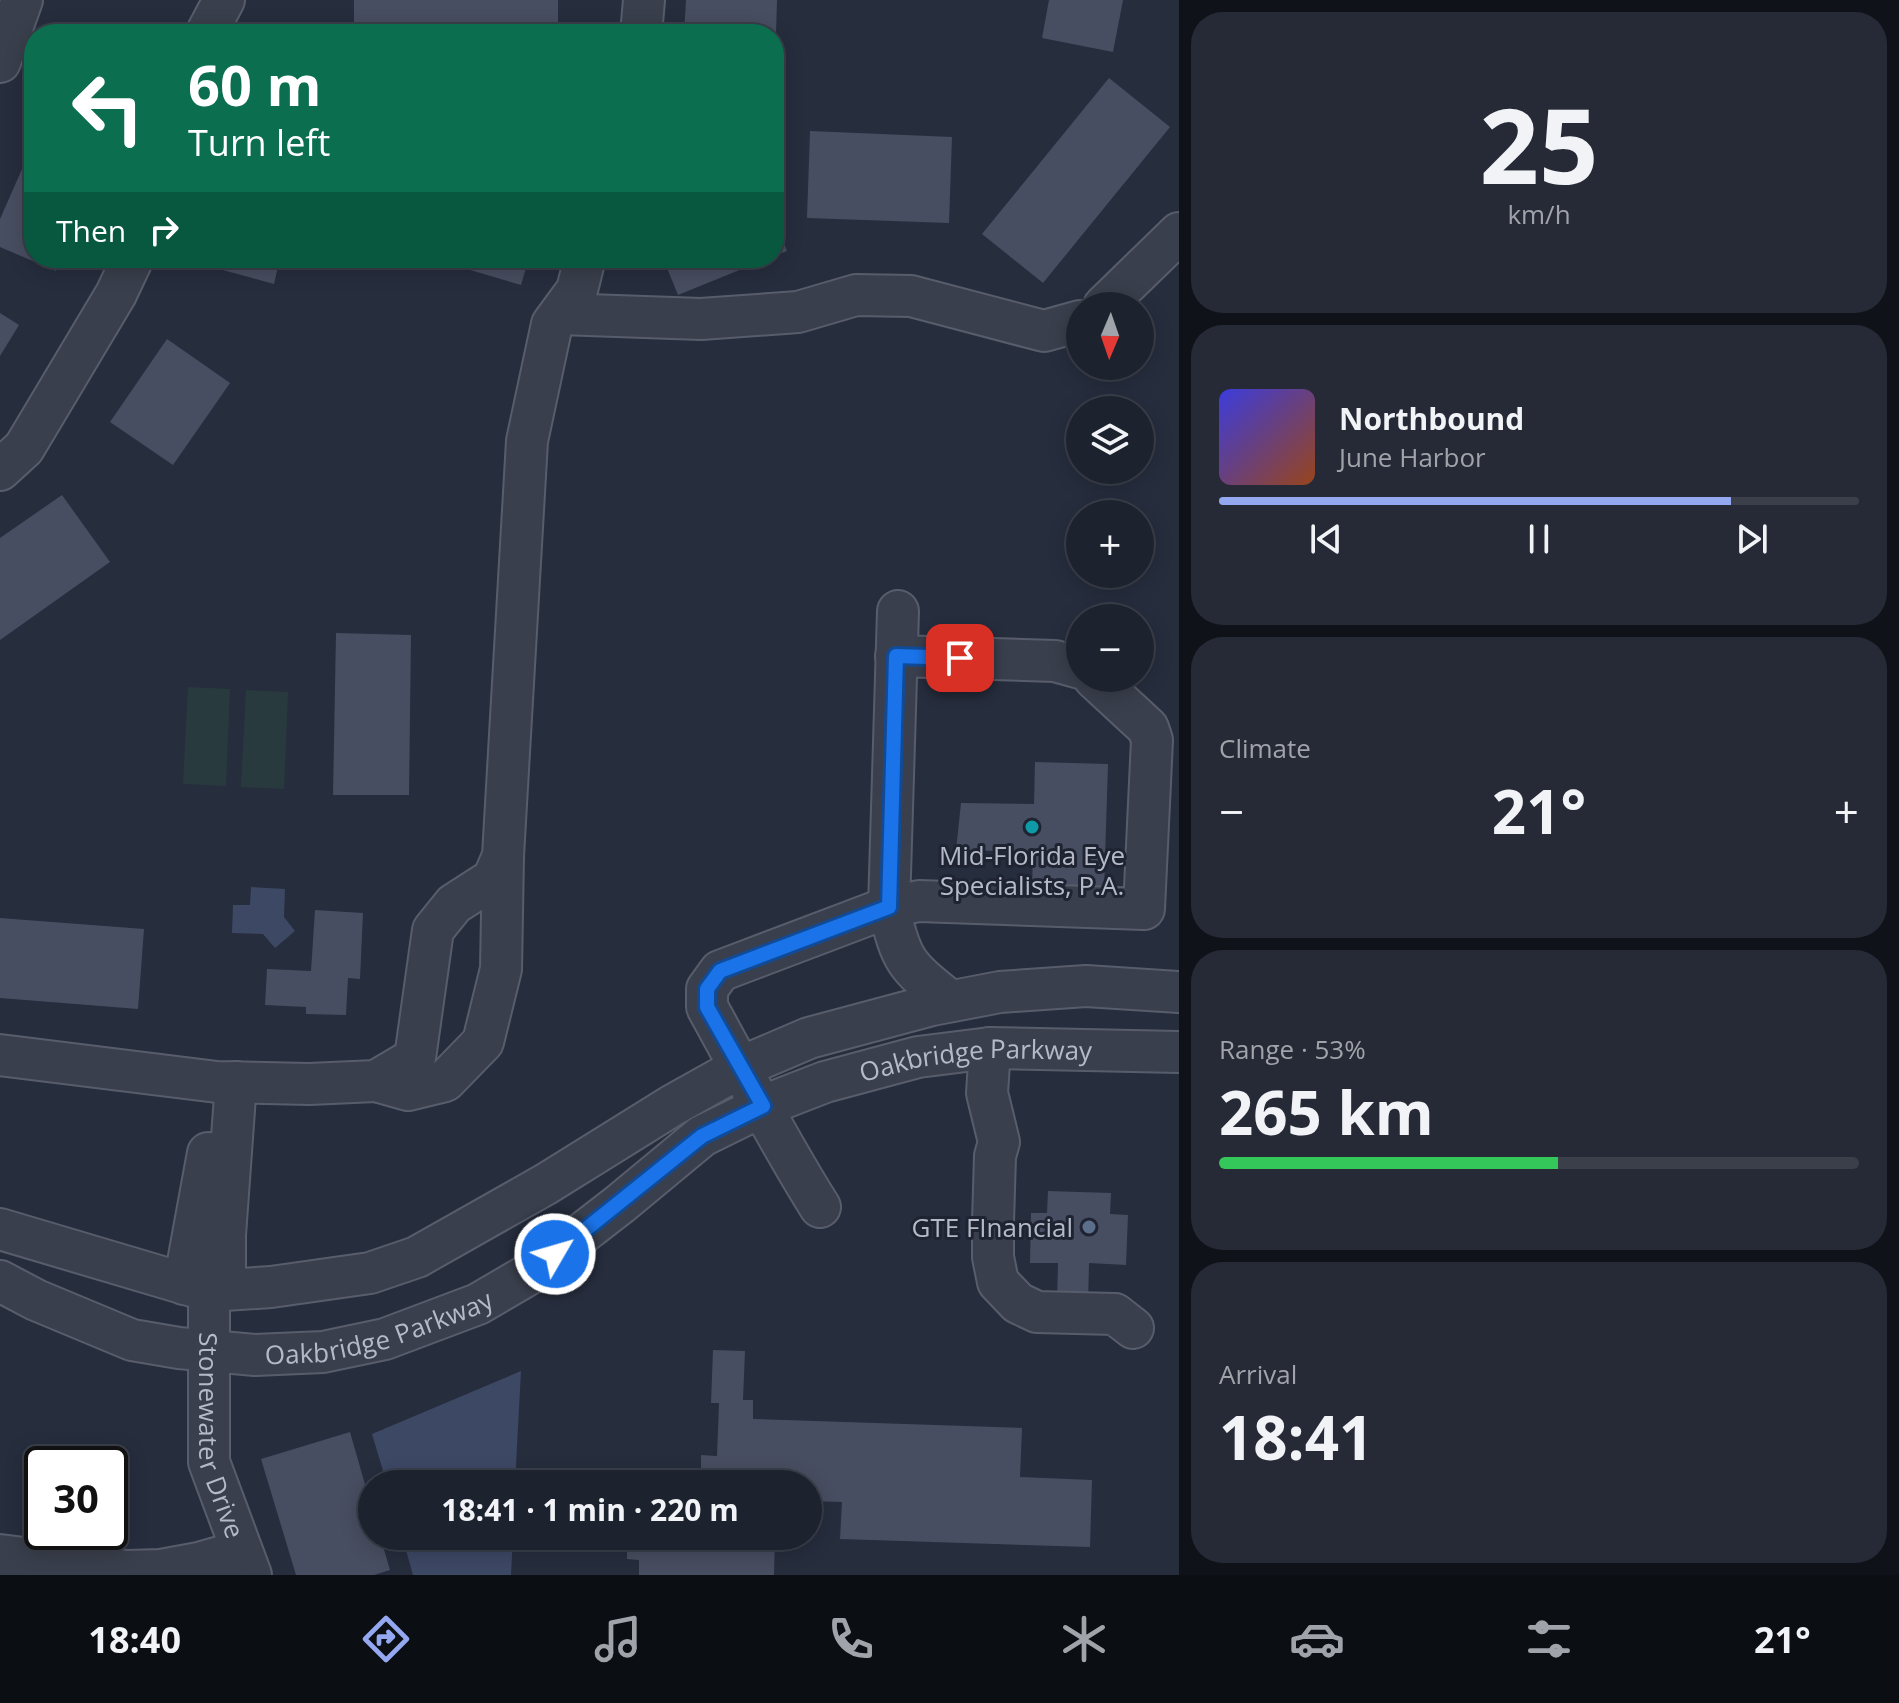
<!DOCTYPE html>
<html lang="en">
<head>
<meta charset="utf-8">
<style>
	body { margin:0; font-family:"Open Sans",sans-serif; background:#252a36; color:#f1f3f6; height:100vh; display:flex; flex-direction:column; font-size:30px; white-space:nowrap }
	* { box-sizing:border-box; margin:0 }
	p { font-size:26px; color:#a0a4aa }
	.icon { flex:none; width:44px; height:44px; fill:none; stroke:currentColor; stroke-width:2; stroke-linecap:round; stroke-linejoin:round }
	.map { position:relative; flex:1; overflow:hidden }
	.details { display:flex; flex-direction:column; gap:12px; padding:12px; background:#0f1319; width:720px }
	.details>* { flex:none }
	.guide { position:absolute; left:24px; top:24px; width:760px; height:244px; border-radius:32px; box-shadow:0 4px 20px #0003,0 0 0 2px #3a3f4a; background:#0b6e4f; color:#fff; overflow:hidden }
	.needle { width:52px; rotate:182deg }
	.tools { position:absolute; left:1066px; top:292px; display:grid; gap:16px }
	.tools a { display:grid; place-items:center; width:88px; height:88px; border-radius:50%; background:#1c222e; box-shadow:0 4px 20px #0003,0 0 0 2px #3a3f4a; font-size:40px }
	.speed { position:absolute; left:24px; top:1446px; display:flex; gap:16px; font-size:40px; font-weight:700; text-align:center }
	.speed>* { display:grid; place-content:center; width:104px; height:104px; border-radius:50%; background:#1c222e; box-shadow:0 4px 20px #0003,0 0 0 2px #3a3f4a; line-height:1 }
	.speed .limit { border:4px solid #111; border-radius:12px; background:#fff; color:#111 }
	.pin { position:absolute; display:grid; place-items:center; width:68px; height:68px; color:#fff; margin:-34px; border-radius:16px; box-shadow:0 4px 12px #0006 }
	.me { position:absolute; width:88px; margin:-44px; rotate:52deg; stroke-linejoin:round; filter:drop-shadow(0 0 6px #0008) }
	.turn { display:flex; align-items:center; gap:28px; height:168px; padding:0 32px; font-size:36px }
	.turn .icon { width:104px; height:104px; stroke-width:2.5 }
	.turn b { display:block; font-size:56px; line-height:68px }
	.then { display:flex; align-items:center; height:76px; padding:0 32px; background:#0003; gap:16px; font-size:30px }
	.big { font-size:60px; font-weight:700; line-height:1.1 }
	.details .card { flex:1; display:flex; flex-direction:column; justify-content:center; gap:12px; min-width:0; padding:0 28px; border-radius:32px; background:#252a36 }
	.details .dial { align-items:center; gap:0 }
	.dial b { font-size:104px; line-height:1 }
	.song { display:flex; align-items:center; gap:24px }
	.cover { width:96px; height:96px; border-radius:12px; background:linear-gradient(135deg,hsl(240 70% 55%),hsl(20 70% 35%)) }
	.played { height:8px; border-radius:4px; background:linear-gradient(90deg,#93a8f1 80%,#3a3f4a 80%) }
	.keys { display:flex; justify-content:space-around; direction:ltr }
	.heat { display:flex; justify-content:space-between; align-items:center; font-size:44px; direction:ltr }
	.charge { height:12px; border-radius:6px; background:linear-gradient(90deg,#34c759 53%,#3a3f4a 0) }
	.trip { position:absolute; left:358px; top:1470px; width:464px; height:80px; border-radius:40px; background:#1c222e; box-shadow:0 4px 20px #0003,0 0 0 2px #3a3f4a; font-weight:700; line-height:80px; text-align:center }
	.tab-bar { display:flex; height:128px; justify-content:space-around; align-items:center; background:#0b0e12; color:#a0a4aa }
	.tab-bar .icon { width:56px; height:56px }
	.tab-bar .selected { color:#93a8f1 }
	.tab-bar b { font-size:36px; color:#f1f3f6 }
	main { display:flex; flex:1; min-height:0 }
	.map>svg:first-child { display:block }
</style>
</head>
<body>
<main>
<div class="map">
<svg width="1179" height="1575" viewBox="0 0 1179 1575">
	<rect width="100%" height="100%" fill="#262d3d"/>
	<g fill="#293a3f">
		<polygon points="188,687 230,689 226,786 183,784"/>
		<polygon points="246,690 288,692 284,789 241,787"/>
	</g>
	<g fill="#3d4865">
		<polygon points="251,887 285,889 284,917 295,931 275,948 263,934 232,933 233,905 250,905"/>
		<polygon points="521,1371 515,1484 387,1484 372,1434"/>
		<polygon points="402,1536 513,1536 511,1575 413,1575"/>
	</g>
	<g fill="#484e61">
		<polygon points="354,0 558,0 558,31 354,30"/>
		<polygon points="686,0 777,0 776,34 684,34"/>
		<polygon points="1049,0 1123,0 1113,52 1042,38"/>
		<polygon points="1109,78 1170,127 1043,283 982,234"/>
		<polygon points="810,131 952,137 949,223 807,218"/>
		<polygon points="34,142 34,258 62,258 56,271 0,247 0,219"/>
		<polygon points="774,220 787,251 774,256"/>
		<polygon points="199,258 280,258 274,284 197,263"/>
		<polygon points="445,258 529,258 521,285 443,262"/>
		<polygon points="663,258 769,258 678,295"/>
		<polygon points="0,313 19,325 0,356"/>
		<polygon points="167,339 230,383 173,465 110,422"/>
		<polygon points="62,495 110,562 0,640 0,538"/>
		<polygon points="336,633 411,635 409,795 333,795"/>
		<polygon points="1035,762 1108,764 1104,890 1032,889 1033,852 956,850 961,803 1034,804"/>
		<polygon points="315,910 363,913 360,979 348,978 346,1015 306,1014 306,1007 265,1005 267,969 311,971"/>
		<polygon points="0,918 144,929 138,1009 0,998"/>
		<polygon points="1048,1191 1111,1193 1110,1214 1128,1215 1126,1265 1089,1263 1088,1305 1057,1305 1058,1263 1030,1263 1031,1213 1047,1213"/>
		<polygon points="713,1350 745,1351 743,1400 753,1400 753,1419 1022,1428 1020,1477 1092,1480 1090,1547 840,1539 842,1502 808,1501 808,1484 629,1484 630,1473 701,1476 701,1455 717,1456 719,1403 711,1403"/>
		<polygon points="350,1432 372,1509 372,1536 380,1536 390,1570 374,1575 296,1575 261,1459"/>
		<polygon points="627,1536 775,1536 774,1575 639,1575 639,1560 627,1559"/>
	</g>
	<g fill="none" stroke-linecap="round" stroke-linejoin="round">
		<defs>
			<g id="minor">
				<polyline points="206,34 224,0"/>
				<polyline points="641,34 644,0"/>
				<polyline points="0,62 22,0"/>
				<polyline points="1104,306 1179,233"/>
				<polyline points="560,314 701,319 798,312 856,295 911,296 1044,331 1080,321"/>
				<polyline points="0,470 24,448 116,294 133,258"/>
				<path d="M898,611l-9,296c12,56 18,59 61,94"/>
				<polyline points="896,656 1055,661 1080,668"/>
				<polyline points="990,1048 987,1093 999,1142 995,1156 993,1222 993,1257 998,1282 1018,1303 1037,1312 1115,1314 1133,1328"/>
				<polyline points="0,1055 217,1082 309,1084 376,1081 415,1058 433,930 454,904 493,879 503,856 527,441 552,324 577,290 585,258"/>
				<polyline points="376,1081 408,1090 445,1081 483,1042 501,969 503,856"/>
				<path d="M820,1207c-41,-65 -76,-133 -113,-200v-18l13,-18 169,-64 30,-6 225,8 8,-169 -4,-12 -54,-50"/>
				<polyline points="0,1229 209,1291 271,1287 370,1273 417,1257 546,1184 673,1105 741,1067 809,1038 932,1005 1000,992 1086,986 1179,992"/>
				<path id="s1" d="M0,1281l36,19 96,40 47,8 76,7 68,-3 62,-13 93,-35 53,-31 89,-69 82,-68 61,-30 62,-24 93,-25 72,-9 189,4"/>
				<polyline points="184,1284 208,1153"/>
				<polyline points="225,1289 225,1235 236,1082"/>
				<path id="s2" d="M209,1291v171l42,113"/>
				<polyline points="0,1555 127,1571 161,1570 199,1563 241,1551"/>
			</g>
		</defs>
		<use href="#minor" stroke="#585d6b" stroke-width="44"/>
		<use href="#minor" stroke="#3a3f4d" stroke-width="40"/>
	</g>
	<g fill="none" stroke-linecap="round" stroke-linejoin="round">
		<defs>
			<polyline id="route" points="555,1254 702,1136 763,1106 707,1007 707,989 720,971 889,907 896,656 960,658"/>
		</defs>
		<use href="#route" stroke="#114b97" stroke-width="20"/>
		<use href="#route" stroke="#1a73e8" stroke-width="14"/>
	</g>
	<circle fill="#0f9aa8" stroke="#1f2433" stroke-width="3" cx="1032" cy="827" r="8"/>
	<circle fill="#5c6f8a" stroke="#1f2433" stroke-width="3" cx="1089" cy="1227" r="8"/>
	<g text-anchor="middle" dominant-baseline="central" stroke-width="6" stroke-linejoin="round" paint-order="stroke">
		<g font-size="26" fill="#b6bac8" stroke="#1f2433">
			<text x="1032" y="855">Mid-Florida Eye<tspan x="1032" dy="30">Specialists, P.A.</tspan></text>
			<text x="1073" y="1227" text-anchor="end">GTE FInancial</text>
		</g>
		<g font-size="26" fill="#b6bac8" stroke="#1f2433">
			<text stroke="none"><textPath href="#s1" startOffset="1068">Oakbridge Parkway</textPath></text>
			<text stroke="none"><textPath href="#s1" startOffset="396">Oakbridge Parkway</textPath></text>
			<text stroke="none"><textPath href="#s2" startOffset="146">Stonewater Drive</textPath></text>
		</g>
	</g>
</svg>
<div class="tools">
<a><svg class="needle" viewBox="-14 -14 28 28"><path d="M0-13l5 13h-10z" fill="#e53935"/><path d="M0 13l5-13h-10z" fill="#a0a4aa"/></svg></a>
<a><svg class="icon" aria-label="layers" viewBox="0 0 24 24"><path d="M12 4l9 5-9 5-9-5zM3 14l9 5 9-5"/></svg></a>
<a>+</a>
<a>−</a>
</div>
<div class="speed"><div class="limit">30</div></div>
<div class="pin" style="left:960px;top:658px;background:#d93025"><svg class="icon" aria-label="arrive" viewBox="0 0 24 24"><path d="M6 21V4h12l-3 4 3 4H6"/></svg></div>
<svg class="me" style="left:555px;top:1254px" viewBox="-20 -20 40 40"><circle r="17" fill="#1a73e8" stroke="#fff" stroke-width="3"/><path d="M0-11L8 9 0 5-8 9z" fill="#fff"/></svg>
<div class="trip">18:41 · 1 min · 220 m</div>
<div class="guide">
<div class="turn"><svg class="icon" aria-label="left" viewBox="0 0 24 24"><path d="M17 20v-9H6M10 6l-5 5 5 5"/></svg><div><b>60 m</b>Turn left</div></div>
<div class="then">Then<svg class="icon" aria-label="right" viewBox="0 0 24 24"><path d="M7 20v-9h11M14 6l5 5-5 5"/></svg></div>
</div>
</div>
<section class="details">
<div class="card dial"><b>25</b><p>km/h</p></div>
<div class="card">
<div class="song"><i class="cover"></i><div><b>Northbound</b><p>June Harbor</p></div></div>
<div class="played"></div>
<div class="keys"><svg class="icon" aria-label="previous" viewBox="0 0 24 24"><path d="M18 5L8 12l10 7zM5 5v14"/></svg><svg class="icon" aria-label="pause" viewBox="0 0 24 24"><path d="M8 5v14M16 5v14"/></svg><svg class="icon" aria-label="next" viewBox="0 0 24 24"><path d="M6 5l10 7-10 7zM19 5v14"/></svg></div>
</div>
<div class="card"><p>Climate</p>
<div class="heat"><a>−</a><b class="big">21°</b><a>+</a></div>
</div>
<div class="card"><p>Range · 53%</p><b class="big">265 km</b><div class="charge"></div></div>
<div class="card"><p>Arrival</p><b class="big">18:41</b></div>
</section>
</main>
<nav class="tab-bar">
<b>18:40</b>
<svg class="icon selected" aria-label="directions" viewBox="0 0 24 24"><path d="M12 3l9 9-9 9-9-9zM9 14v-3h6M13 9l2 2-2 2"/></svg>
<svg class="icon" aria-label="music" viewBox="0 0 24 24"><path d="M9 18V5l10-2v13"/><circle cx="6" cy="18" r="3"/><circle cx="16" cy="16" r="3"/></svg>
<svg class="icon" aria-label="phone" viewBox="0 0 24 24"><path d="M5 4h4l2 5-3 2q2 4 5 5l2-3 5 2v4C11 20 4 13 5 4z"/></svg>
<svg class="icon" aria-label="climate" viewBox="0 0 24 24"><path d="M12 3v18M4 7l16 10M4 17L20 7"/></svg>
<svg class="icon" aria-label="car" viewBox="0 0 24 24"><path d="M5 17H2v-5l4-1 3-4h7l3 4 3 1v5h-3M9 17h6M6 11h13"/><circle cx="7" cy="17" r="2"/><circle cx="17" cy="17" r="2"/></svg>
<svg class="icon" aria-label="filters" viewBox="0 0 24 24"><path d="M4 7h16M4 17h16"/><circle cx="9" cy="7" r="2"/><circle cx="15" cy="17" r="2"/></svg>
<b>21°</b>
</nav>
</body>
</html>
